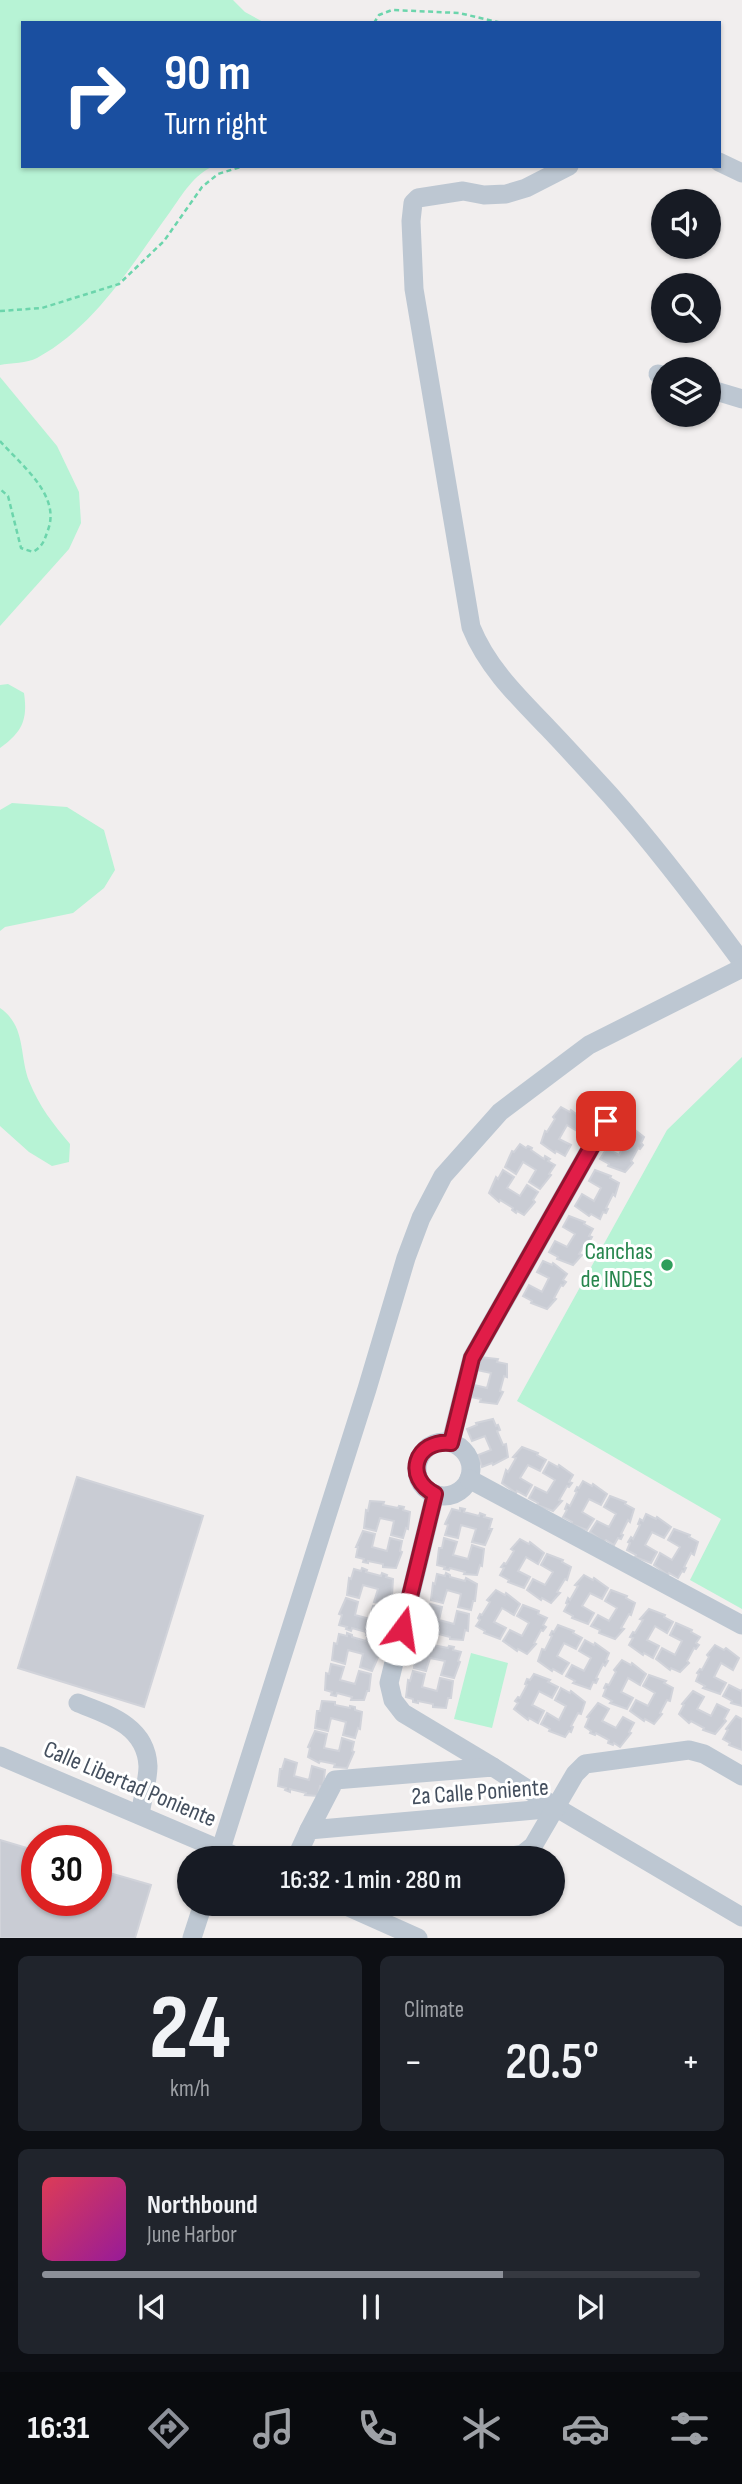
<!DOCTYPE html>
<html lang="en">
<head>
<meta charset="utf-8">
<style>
	body { margin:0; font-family:"Sofia Sans Condensed",sans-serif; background:#20242c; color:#f1f3f6; height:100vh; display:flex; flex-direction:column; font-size:26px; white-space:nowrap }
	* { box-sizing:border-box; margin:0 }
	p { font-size:23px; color:#9ea1a6 }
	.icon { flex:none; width:38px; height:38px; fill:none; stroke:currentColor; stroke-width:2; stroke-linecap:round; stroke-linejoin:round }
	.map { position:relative; height:1938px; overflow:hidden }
	.details { display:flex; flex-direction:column; gap:18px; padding:18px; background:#0d0f14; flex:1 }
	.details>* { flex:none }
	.hud { position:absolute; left:21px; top:21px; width:700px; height:147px; border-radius:0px; box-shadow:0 2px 5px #0004; background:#1a4fa0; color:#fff; overflow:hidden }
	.controls { position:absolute; left:651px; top:189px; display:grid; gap:14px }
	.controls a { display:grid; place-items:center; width:70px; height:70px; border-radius:50%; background:#171b24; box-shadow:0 2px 5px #0004; font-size:35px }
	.speed { position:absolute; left:21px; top:1825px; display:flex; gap:14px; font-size:35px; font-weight:700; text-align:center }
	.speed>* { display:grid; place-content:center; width:91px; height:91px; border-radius:50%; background:#171b24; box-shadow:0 2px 5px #0004; line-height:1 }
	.speed .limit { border:10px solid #d22; background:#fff; color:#111 }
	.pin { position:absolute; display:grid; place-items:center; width:60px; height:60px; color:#fff; margin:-30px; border-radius:14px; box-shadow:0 4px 10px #0006 }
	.me { position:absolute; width:77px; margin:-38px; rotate:14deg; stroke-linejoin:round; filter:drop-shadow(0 0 5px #0008) }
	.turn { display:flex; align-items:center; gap:24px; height:147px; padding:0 28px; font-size:32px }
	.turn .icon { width:91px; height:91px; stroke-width:2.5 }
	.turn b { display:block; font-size:49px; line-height:60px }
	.big { font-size:52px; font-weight:600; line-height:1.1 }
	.details .tile { flex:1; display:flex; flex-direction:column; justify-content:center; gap:10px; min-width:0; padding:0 24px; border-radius:10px; background:#20242c }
	.details .dial { align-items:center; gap:0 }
	.dial b { font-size:91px; line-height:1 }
	.song { display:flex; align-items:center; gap:21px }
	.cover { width:84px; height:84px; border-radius:10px; background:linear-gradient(135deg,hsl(350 70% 55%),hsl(300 70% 35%)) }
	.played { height:7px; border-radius:4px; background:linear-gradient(90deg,#8c9099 70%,#363941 70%) }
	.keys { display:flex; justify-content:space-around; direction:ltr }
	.heat { display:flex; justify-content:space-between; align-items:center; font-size:38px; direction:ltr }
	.details .tiles { flex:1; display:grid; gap:18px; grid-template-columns:1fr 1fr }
	.tile:last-child { grid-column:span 2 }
	.trip { position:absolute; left:177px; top:1846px; width:388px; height:70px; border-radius:35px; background:#171b24; box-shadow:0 2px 5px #0004; font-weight:600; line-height:70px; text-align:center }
	.tabs { display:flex; height:112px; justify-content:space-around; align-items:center; background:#090b0e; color:#9ea1a6 }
	.tabs .icon { width:49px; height:49px }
	.tabs .selected { color:#8c9099 }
	.tabs b { font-size:32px; color:#f1f3f6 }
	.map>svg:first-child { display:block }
</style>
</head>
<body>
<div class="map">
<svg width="742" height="1938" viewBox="0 0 742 1938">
	<rect width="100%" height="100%" fill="#f1eeee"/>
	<g fill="#b7f3d5">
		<path d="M0,0h233l12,12 20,11h-242v143h191c-20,8 -32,29 -44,46 -38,52 -74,114 -133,146 -10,5 -26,5 -37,7z"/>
		<polygon points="0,377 57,446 79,492 81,523 69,549 0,626"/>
		<path d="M8,684l16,9c4,27 -2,39 -24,55v-63z"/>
		<polygon points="12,803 67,807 104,830 115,870 104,888 73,913 5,927 0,931 0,810"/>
		<path d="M0,1008c26,18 19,46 29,73 10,25 24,43 41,63l-1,18 -17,4 -23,-14 -29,-26z"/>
		<polygon points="742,1057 742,1609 690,1580 721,1519 517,1401 667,1130"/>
		<polygon points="471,1653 508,1663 492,1728 454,1719"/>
	</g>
	<g fill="#c9ccd4" stroke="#d1d3da" stroke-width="2">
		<polygon points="561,1107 570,1112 571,1110 585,1121 579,1132 567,1125 559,1139 571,1145 565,1156 556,1151 555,1153 541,1143 545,1131 547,1132 555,1119 553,1117"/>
		<polygon points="620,1124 629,1128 630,1126 644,1137 641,1143 643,1145 640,1149 638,1148 631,1161 633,1163 625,1172 608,1166 609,1164 600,1159 607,1148 619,1155 626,1141 614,1135"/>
		<polygon points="520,1144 526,1148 528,1146 532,1148 531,1150 544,1159 545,1156 550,1159 548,1161 555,1165 549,1174 551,1175 540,1189 529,1182 536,1170 523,1162 516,1174 505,1167 512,1151 514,1152"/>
		<polygon points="503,1170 514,1177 507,1188 520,1196 527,1185 538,1192 533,1200 535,1202 524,1215 517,1211 516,1213 512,1210 513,1208 500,1200 499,1202 489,1193 496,1177 498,1179"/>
		<polygon points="595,1170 611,1176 610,1178 619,1183 615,1196 613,1194 606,1208 608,1209 606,1213 603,1212 600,1219 591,1214 589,1216 575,1206 582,1194 594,1201 601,1188 589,1181"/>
		<polygon points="569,1216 585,1222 584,1224 593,1229 589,1236 592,1237 589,1242 587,1241 579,1254 582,1255 573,1265 557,1259 558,1257 549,1252 555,1241 567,1247 575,1234 563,1227"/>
		<polygon points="543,1261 552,1265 553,1263 567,1274 563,1280 566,1282 563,1286 561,1285 554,1298 556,1299 547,1309 531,1303 532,1301 523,1296 529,1285 542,1292 549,1278 537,1272"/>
		<polygon points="480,1357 498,1359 497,1362 507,1364 507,1377 504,1376 500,1391 503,1392 497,1404 480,1402 481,1399 471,1397 474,1385 487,1388 491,1373 477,1370"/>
		<polygon points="493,1419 496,1426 498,1425 500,1430 497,1431 503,1445 506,1444 508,1457 493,1465 492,1463 482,1467 478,1455 491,1450 485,1436 472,1441 467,1429 477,1425 476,1423"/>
		<polygon points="522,1447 538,1453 537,1455 546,1460 540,1471 528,1465 520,1478 532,1485 526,1496 517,1491 516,1493 502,1483 506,1470 508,1472 516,1458 513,1457"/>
		<polygon points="549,1462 558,1467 559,1465 573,1475 569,1482 572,1483 569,1487 567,1486 559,1500 562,1501 553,1511 537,1505 538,1503 529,1498 535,1487 547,1493 555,1480 543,1473"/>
		<polygon points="77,1477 203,1516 144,1707 18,1668"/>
		<polygon points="583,1481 592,1486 593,1484 607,1494 601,1505 589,1499 582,1512 594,1519 587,1530 571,1524 572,1522 563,1517 567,1510 565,1509 567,1504 570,1506 577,1492 575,1491 577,1487 579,1488"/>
		<polygon points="610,1496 626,1502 625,1504 634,1509 630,1522 628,1520 621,1534 623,1535 621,1539 618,1538 614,1545 606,1540 604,1542 590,1532 597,1521 609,1527 616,1514 604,1507"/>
		<polygon points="370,1501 384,1502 383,1505 398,1508 399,1506 404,1507 403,1510 410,1512 408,1529 406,1528 403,1538 391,1535 394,1521 380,1518 376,1531 364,1528 366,1510 368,1511"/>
		<polygon points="460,1508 465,1509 464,1512 479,1516 480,1513 485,1515 484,1517 492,1519 489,1529 492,1529 485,1545 472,1542 476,1529 461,1525 458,1538 445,1535 448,1525 445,1524 452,1509 460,1511"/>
		<polygon points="646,1514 656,1519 657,1517 671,1527 664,1538 652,1532 645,1545 657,1552 651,1563 635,1557 636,1555 627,1550 630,1543 628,1542 631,1537 633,1539 640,1525 638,1524 640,1519 643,1521"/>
		<polygon points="674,1529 690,1535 689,1537 698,1542 694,1555 691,1553 684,1567 686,1568 684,1572 682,1571 678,1578 669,1573 668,1575 654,1565 660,1553 672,1560 680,1547 668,1540"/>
		<polygon points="363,1531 375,1534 372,1547 387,1551 390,1538 402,1541 400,1551 402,1552 396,1568 383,1567 383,1564 368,1561 368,1563 363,1562 364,1559 356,1557 358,1547 356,1547"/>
		<polygon points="444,1538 457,1542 453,1555 468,1559 472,1545 484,1549 482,1566 480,1565 477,1575 464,1574 465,1572 450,1568 449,1570 444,1569 445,1567 437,1565 439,1548 442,1548"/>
		<polygon points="520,1539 529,1544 530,1542 544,1553 538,1564 526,1557 518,1571 530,1577 524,1588 508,1582 509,1580 500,1575 504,1568 501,1567 504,1563 506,1564 514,1551 511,1549"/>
		<polygon points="547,1554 563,1560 562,1562 571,1567 567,1580 565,1579 557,1592 560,1593 551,1603 542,1598 541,1600 527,1590 533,1579 545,1585 553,1572 541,1565"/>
		<polygon points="362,1568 367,1570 366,1572 381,1576 382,1573 387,1575 386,1577 393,1579 392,1596 389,1596 387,1605 374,1602 378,1589 363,1585 359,1598 347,1595 349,1578 351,1579 354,1569 361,1571"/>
		<polygon points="446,1573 450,1575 450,1577 465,1581 466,1578 477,1584 475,1601 473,1601 471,1610 458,1607 461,1594 447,1590 443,1603 431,1600 433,1583 435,1584 437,1574 445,1576"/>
		<polygon points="584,1575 593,1580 594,1578 608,1588 602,1599 590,1593 582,1606 594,1613 588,1624 572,1618 573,1616 564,1611 568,1604 566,1603 568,1598 570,1600 578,1586 575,1585"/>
		<polygon points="496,1590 505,1595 506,1593 520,1604 514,1615 502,1608 494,1622 506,1628 500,1639 484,1633 485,1631 476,1626 480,1620 478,1618 480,1614 482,1615 490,1602 487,1600"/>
		<polygon points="611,1590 627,1596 626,1598 635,1603 631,1615 629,1614 621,1628 624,1629 615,1639 599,1633 600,1630 591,1626 598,1615 609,1621 617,1608 605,1601"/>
		<polygon points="346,1598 358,1602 355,1615 370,1619 373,1606 386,1609 383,1619 386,1619 379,1635 366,1635 366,1632 352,1628 351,1631 346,1629 347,1627 339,1625 342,1615 339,1614"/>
		<polygon points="430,1604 442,1607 439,1620 454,1624 457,1611 469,1614 468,1631 465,1630 463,1640 450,1639 450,1637 435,1633 435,1636 423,1630 425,1613 427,1613"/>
		<polygon points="523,1605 539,1611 538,1614 547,1618 543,1625 546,1627 543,1631 541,1630 534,1643 536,1644 527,1654 518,1649 517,1651 503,1641 510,1630 522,1636 529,1623 517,1616"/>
		<polygon points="649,1609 665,1615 664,1617 673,1622 667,1633 655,1626 647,1640 659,1646 653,1658 644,1653 643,1655 629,1645 633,1638 630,1637 633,1632 635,1633 643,1620 640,1619"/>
		<polygon points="676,1623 692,1630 691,1632 700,1637 696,1643 699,1645 696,1649 694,1648 687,1661 689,1663 680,1672 671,1668 670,1670 656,1659 662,1648 675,1655 682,1641 670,1635"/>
		<polygon points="558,1625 574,1631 573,1633 582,1638 576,1649 564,1643 557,1656 569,1663 562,1674 553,1669 552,1671 538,1661 542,1649 545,1650 552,1636 550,1635 552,1631 554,1632"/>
		<polygon points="347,1633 352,1635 352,1637 366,1641 367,1638 372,1640 372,1642 379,1644 376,1654 379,1655 372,1671 360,1667 363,1654 348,1650 345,1664 332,1660 334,1643 337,1644 339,1634 347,1636"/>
		<polygon points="585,1640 594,1645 595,1643 609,1653 606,1660 608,1661 605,1666 603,1664 596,1678 598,1679 596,1683 593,1682 590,1689 573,1683 575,1681 566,1676 572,1665 584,1671 591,1658 579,1651"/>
		<polygon points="421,1641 428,1643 429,1641 434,1642 433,1645 448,1648 449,1646 454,1647 453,1650 461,1652 458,1661 460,1662 454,1678 441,1675 445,1661 430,1658 426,1671 414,1668 416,1650 418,1651"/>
		<polygon points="715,1645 724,1650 726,1648 739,1658 733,1670 721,1663 714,1677 726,1683 720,1694 703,1688 705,1686 696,1681 699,1674 697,1673 700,1669 702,1670 709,1657 707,1655"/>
		<polygon points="622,1660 631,1665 632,1663 646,1674 640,1685 628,1678 621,1692 633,1698 627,1709 610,1703 612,1701 603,1696 606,1689 604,1688 606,1684 609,1685 616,1672 614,1670"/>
		<polygon points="331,1664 344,1667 340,1680 355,1684 359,1671 371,1674 369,1691 367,1691 364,1700 351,1700 352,1697 337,1693 336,1696 331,1695 332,1692 325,1690 326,1673 329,1674"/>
		<polygon points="413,1671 425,1674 422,1687 437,1691 440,1678 453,1681 451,1698 448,1698 446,1708 433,1707 433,1704 418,1701 418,1703 413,1702 413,1699 406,1697 408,1680 410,1681"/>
		<polygon points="534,1674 550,1680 548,1682 558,1687 552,1698 539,1691 532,1705 544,1711 538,1723 529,1718 528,1720 514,1709 518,1703 515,1701 518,1697 520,1698 527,1685 525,1684 527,1679 530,1680"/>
		<polygon points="649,1675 666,1681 664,1683 673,1688 670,1701 667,1700 660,1713 662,1714 654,1724 645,1719 644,1721 630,1711 636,1700 648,1706 655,1693 643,1686"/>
		<polygon points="729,1685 741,1691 742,1690 742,1706 731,1703 732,1701 723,1696"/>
		<polygon points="561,1688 570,1693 571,1691 585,1702 581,1714 578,1713 571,1726 573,1727 571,1732 569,1731 565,1737 549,1731 550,1729 541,1724 547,1713 559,1720 566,1706 555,1700"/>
		<polygon points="693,1691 704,1697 697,1709 711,1716 717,1704 729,1710 724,1719 726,1721 715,1734 703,1730 704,1728 691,1721 689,1723 679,1714 684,1705 682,1704"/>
		<polygon points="322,1701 335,1702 335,1705 350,1708 350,1706 355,1707 355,1710 362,1712 360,1729 358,1728 355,1738 343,1735 346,1722 331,1718 328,1731 315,1728 317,1711 320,1711"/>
		<polygon points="598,1703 609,1709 602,1721 616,1728 623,1717 634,1723 629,1732 631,1733 620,1747 614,1743 613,1745 608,1743 609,1740 596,1733 595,1735 590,1733 591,1731 585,1727 589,1718 587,1717"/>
		<polygon points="736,1716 742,1719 742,1750 729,1745 730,1743 723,1739 728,1730 726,1729"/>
		<polygon points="315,1731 327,1734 324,1748 339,1751 342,1738 354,1742 352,1751 354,1752 347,1768 334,1767 335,1764 320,1761 319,1763 308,1757 310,1748 308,1747"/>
		<polygon points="285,1759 297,1763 294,1776 309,1780 312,1766 325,1770 323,1787 320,1786 318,1796 305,1795 306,1793 290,1789 290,1792 285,1790 286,1788 278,1786 280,1769 282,1769"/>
		<polygon points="0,1840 37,1851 37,1900 96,1900 96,1869 151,1885 135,1938 0,1938"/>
	</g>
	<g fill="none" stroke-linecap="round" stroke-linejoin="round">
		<g stroke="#6cd5ac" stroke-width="2.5" stroke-dasharray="5 3.5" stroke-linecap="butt">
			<polyline points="374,23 379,15 392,10 459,13 502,23"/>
			<polyline points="0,311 42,308 119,284 164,241 202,187 218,174 244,166"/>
			<path d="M0,441c21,24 61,54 48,89 -4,11 -5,16 -15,22l-12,-4 -13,-52 -8,-7"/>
		</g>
		<g stroke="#bdc7d2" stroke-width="19">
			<polyline points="719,162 742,173"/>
			<path d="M569,166l-43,22 -20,6 -22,1 -21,-4 -45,7 -5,5 -2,18 3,68 57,338c16,40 47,70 77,101 21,22 41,44 62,67 47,53 90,110 132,167"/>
			<polyline points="658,374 663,375"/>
			<polyline points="709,389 742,399"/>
			<polyline points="451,1442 472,1358 606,1121"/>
			<circle cx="444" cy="1469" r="27"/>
			<polyline points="469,1479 742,1625"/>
			<polyline points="435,1494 389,1683 393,1700 403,1713 493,1767"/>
			<path d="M78,1703c31,12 68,23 70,63 0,15 -6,34 -8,49"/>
			<polyline points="0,1756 240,1858"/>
			<polyline points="309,1830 335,1780 493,1767 557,1808 742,1917"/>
			<polyline points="218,1858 367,1389 406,1258 421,1218 443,1176 500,1112 589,1045 742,968"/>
			<polyline points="296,1858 309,1830 557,1808"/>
			<polyline points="501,1858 523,1854 533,1846 575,1774 585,1764 689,1750 704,1754 742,1776"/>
			<polyline points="342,1904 418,1938"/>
			<polyline points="192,1938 203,1904"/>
		</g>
	</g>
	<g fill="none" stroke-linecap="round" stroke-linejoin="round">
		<defs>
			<path id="route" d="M402,1629l33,-135c-32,-16 -20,-55 16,-51l21,-85 134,-237"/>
		</defs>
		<use href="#route" stroke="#92132f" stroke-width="18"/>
		<use href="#route" stroke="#e11d48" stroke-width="12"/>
	</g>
	<circle fill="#2e9e5b" stroke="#fff" stroke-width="2.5" cx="667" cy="1265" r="7"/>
	<g text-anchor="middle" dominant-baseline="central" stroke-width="6" stroke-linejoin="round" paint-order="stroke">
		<g font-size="24" fill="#27864d" stroke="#fff" text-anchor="end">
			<text x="653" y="1251">Canchas<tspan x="653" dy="28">de INDES</tspan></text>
		</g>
		<g font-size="24" fill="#444f5e" stroke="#fff">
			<text transform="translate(130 1784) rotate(23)">Calle Libertad Poniente</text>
			<text transform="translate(480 1792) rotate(-4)">2a Calle Poniente</text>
		</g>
	</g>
</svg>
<div class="controls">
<a><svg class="icon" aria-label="sound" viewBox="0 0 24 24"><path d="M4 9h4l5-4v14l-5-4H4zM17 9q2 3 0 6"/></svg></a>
<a><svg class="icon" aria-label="search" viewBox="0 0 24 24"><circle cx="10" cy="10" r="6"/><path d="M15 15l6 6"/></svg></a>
<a><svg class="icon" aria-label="layers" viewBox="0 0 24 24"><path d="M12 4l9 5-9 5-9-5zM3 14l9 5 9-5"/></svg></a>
</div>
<div class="speed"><div class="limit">30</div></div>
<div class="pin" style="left:606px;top:1121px;background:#d93025"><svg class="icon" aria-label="arrive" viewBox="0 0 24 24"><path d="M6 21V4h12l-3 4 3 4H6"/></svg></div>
<svg class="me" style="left:402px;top:1629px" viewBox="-20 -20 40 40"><circle r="19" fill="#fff"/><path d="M0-13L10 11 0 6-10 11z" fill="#e11d48"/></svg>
<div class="trip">16:32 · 1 min · 280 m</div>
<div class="hud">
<div class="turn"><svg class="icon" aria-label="right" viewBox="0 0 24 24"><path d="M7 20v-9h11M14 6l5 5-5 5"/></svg><div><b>90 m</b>Turn right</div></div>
</div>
</div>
<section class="details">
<div class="tiles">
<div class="tile dial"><b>24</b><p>km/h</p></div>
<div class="tile"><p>Climate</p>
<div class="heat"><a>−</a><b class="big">20.5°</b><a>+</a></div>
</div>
<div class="tile">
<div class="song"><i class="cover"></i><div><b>Northbound</b><p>June Harbor</p></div></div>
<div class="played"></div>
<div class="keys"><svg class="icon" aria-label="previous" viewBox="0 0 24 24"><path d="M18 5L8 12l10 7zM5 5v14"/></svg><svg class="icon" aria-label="pause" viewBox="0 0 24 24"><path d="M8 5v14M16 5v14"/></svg><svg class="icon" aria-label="next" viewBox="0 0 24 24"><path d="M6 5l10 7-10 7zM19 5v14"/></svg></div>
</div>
</div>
</section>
<nav class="tabs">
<b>16:31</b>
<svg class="icon selected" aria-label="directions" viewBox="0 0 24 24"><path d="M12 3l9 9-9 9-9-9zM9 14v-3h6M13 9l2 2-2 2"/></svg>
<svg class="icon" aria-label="music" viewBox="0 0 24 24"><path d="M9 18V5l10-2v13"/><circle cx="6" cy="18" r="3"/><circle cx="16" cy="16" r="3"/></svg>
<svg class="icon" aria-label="phone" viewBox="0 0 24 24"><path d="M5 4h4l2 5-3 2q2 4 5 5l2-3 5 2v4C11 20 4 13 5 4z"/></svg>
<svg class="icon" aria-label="climate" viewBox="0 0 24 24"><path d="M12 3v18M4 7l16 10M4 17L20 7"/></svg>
<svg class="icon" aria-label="car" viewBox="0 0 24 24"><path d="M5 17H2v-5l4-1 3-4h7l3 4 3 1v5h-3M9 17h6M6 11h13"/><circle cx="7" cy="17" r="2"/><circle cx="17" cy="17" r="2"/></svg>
<svg class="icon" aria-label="filters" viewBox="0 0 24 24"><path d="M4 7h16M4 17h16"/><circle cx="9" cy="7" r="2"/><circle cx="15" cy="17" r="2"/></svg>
</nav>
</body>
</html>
